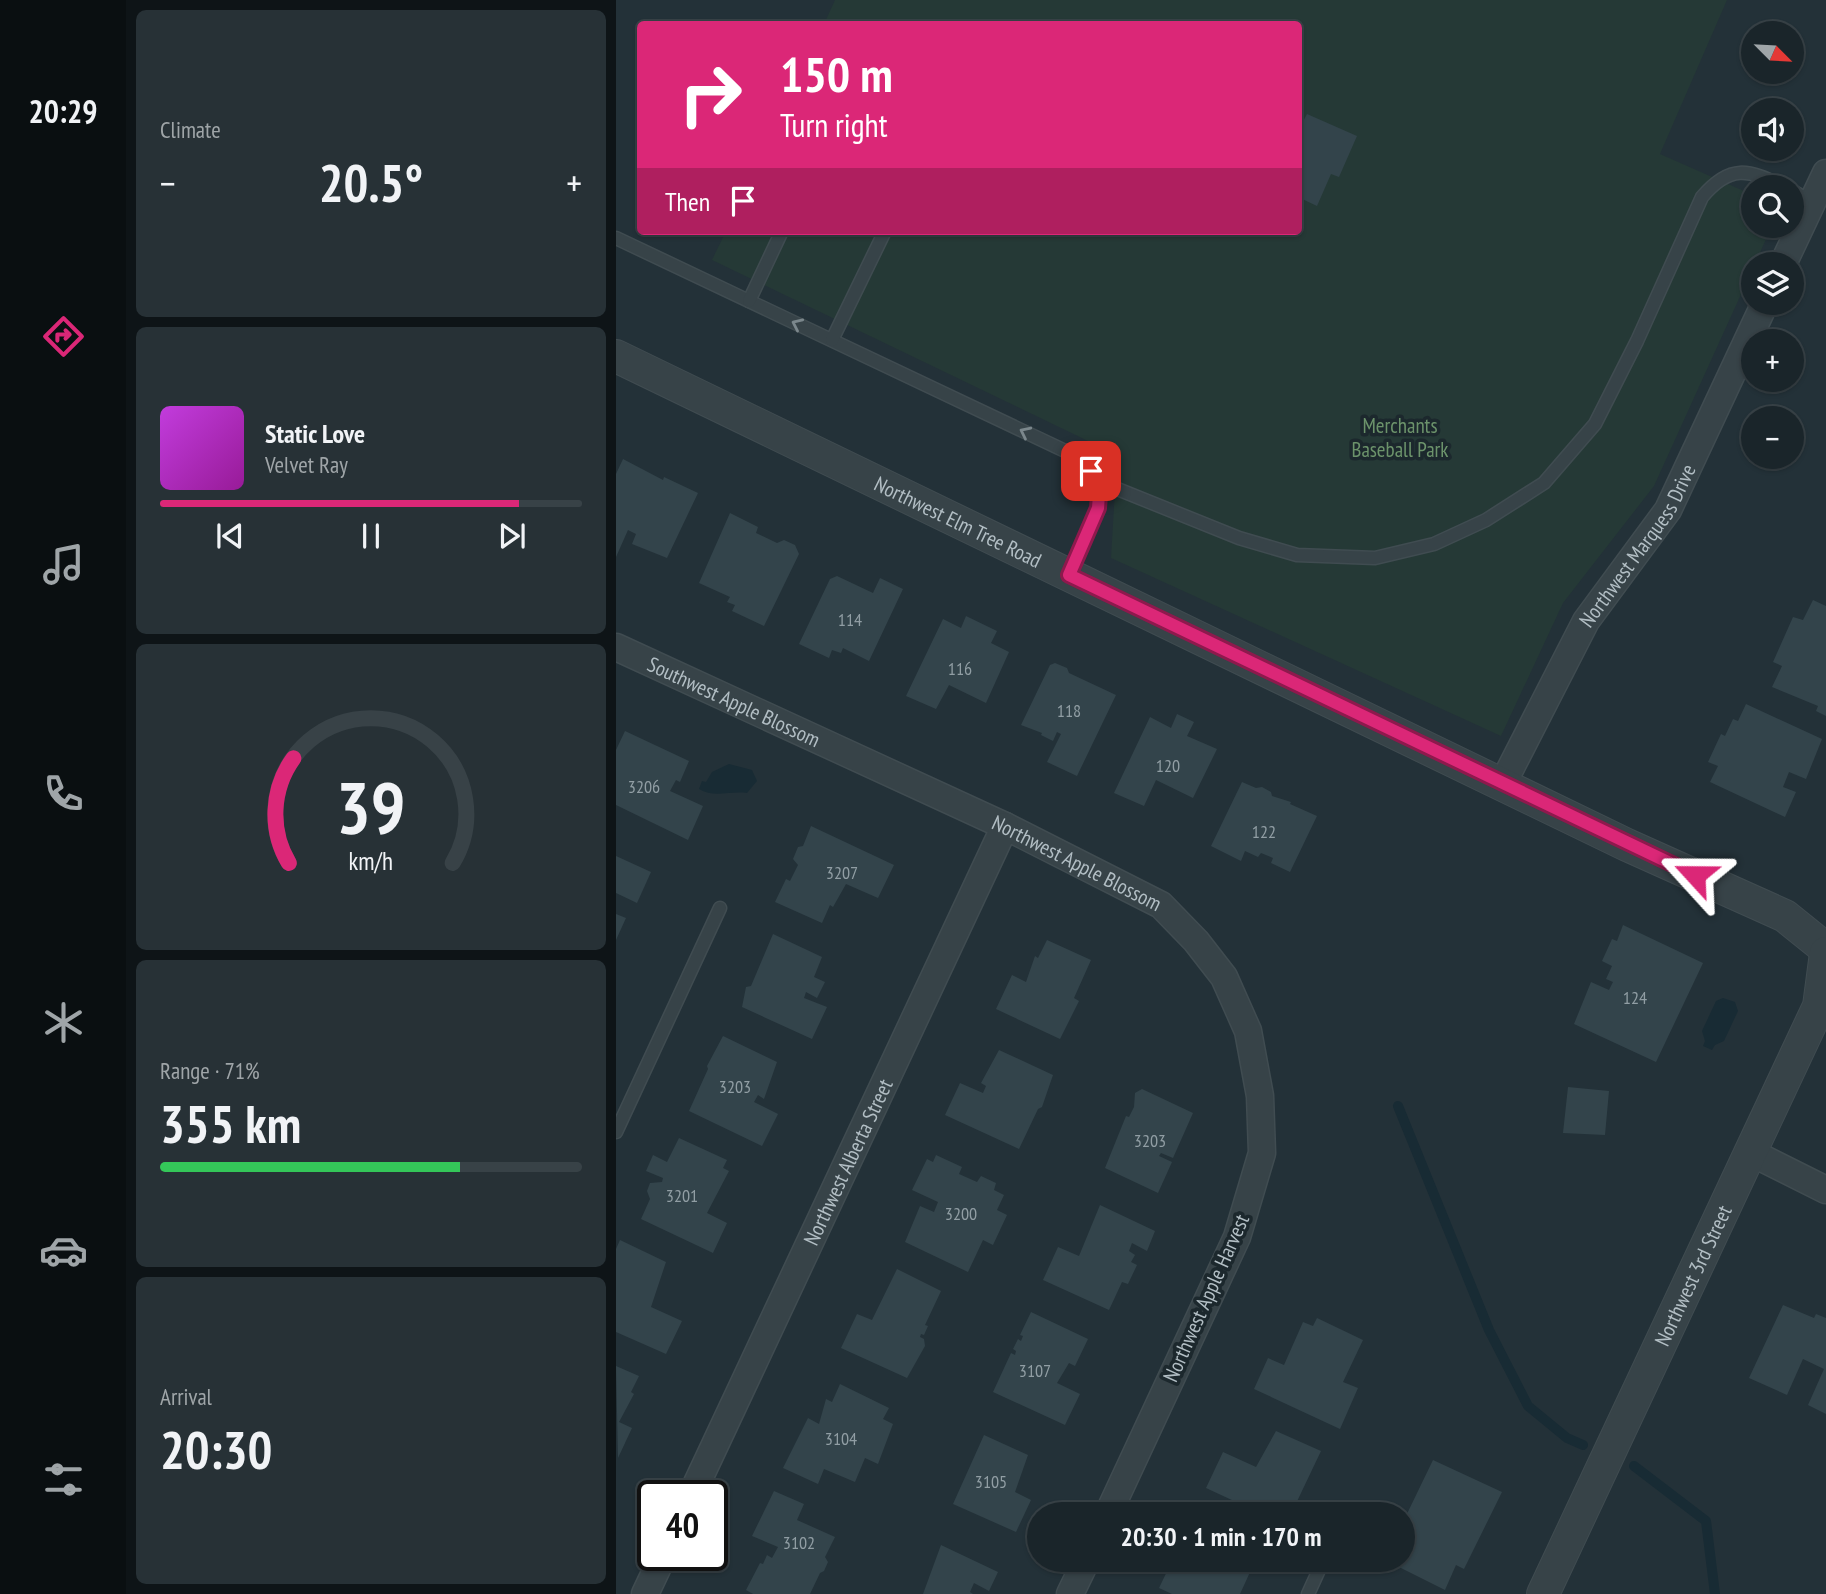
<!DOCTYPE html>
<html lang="en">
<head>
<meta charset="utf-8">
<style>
	body { margin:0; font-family:"PT Sans Narrow",sans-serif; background:#273136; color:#f1f3f6; height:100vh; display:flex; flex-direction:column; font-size:26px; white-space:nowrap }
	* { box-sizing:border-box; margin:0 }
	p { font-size:23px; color:#9fa5a8 }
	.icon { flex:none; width:38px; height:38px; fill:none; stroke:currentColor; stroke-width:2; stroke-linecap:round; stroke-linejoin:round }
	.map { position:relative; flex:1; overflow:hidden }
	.panel { display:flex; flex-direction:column; gap:10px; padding:10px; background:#0e1417; width:490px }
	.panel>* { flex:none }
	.hud { position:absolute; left:21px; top:21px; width:665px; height:214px; border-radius:7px; box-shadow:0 2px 5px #0004,0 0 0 2px #384247; background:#db2777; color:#fff; overflow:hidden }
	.needle { width:46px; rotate:114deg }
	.controls { position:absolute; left:1125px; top:21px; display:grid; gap:14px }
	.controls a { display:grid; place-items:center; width:63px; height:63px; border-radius:50%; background:#1a252a; box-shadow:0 2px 5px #0004,0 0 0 2px #384247; font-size:35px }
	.speed { position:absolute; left:21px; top:1480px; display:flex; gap:14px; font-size:35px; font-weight:700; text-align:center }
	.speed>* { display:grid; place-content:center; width:91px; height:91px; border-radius:50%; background:#1a252a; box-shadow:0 2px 5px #0004,0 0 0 2px #384247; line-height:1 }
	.speed .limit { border:4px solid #111; border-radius:10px; background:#fff; color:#111 }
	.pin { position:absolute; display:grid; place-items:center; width:60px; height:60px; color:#fff; margin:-30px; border-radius:14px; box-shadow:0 4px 10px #0006 }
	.me { position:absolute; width:77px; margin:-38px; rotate:294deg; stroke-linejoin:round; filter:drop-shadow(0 0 5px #0008) }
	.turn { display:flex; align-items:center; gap:24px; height:147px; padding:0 28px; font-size:32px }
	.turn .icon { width:91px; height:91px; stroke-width:2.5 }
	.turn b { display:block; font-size:49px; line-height:60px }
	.then { display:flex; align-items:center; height:66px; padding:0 28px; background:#0003; gap:14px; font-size:26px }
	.big { font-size:52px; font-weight:700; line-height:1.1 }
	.panel .widget { flex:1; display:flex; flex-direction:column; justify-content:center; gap:10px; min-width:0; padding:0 24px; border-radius:10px; background:#273136 }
	.panel .dial { align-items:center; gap:0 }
	.dial svg { height:182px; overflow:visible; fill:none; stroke:#384247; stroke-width:7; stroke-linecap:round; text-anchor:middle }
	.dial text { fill:#f1f3f6; stroke:none }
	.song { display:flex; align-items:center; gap:21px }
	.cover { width:84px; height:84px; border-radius:10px; background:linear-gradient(135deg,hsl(290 70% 55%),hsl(300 70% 35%)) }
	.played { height:7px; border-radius:4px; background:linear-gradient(90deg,#db2777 85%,#384247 85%) }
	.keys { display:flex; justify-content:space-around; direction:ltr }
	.heat { display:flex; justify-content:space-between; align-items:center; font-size:38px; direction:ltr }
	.charge { height:10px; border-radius:5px; background:linear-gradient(90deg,#34c759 71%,#384247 0) }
	.trip { position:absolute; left:411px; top:1502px; width:388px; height:70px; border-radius:35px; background:#1a252a; box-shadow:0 2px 5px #0004,0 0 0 2px #384247; font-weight:700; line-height:70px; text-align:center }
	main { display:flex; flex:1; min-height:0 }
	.tab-bar { display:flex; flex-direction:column; width:126px; justify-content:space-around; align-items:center; background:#0a0f11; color:#9fa5a8 }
	.tab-bar .icon { width:49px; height:49px }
	.tab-bar .selected { color:#db2777 }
	.tab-bar b { font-size:32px; color:#f1f3f6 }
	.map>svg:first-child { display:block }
</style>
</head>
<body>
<main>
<nav class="tab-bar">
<b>20:29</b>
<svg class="icon selected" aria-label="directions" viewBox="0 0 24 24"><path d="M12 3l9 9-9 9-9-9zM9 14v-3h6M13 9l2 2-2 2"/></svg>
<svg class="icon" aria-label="music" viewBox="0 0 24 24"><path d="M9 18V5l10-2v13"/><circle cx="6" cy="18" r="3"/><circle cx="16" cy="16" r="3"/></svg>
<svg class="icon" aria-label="phone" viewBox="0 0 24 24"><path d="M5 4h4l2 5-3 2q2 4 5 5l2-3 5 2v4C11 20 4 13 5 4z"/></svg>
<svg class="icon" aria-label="climate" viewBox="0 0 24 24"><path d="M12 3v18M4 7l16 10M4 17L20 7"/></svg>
<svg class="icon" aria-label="car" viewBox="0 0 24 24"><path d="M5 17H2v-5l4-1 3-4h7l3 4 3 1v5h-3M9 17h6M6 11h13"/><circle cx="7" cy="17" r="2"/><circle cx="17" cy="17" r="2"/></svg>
<svg class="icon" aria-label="filters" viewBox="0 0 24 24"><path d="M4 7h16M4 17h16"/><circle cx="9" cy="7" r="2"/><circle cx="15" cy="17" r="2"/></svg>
</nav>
<section class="panel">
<div class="widget"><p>Climate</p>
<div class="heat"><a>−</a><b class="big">20.5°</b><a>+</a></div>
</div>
<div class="widget">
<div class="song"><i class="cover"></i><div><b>Static Love</b><p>Velvet Ray</p></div></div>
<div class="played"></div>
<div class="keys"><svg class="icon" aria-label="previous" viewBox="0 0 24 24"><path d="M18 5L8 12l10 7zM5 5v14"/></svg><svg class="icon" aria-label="pause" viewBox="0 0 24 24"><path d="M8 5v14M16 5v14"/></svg><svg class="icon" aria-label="next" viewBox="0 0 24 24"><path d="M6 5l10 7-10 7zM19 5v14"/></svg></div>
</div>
<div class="widget dial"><svg viewBox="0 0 100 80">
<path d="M14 69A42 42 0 1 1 86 69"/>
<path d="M14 69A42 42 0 0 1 16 23" stroke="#db2777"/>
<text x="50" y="56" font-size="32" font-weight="700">39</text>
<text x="50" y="72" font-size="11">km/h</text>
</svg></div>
<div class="widget"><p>Range · 71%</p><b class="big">355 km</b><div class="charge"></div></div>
<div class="widget"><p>Arrival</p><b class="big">20:30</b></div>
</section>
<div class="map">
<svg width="1210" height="1594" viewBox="0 0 1210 1594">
	<rect width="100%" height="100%" fill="#233138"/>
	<polygon fill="#253936" points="219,0 1111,0 1044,154 1137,195 1138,226 1156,226 1038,486 947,603 885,736 495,558 501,455 96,260 110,231 682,231 682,24 208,24"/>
	<g fill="#182b34">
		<path d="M113,764l23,6 5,11 -10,12c-18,-2 -34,5 -48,-4l3,-8 4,1 6,-10z"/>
		<polygon points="1107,998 1119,1002 1122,1011 1108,1041 1099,1045 1096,1050 1087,1046 1089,1041 1086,1031 1100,1001"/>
	</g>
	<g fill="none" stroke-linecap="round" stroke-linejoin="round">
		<g stroke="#182b34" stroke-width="10">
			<polyline points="782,1106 873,1330 912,1406 951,1438 967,1445"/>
			<polyline points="1018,1466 1090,1521 1099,1594"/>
		</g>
	</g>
	<g fill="#33444b">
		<polygon points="691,114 741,136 723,177 715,174 701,206 682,197 682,131"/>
		<polygon points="7,459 47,480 48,477 82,493 51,558 16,544 20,534 12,530 0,557 0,474"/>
		<polygon points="114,513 142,527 140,533 161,543 168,540 179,545 183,554 148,626 116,611 119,605 111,602 114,597 83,583"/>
		<polygon points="221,576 257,593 264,578 287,589 253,661 227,648 225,653 216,650 213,658 183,644 214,579"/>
		<polygon points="1197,600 1210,606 1210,716 1200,711 1202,706 1156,687 1166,666 1157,662 1177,617 1187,620"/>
		<polygon points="350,616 381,631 375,643 393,652 370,703 333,685 320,709 290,696 327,619 345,628"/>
		<polygon points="439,663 451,668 453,673 500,695 461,776 431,762 445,734 441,732 437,741 425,735 426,733 405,725 434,665"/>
		<polygon points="1130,704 1206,739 1190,779 1173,772 1167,787 1180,792 1169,817 1094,782 1102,766 1092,762 1105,734 1109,736 1117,719 1122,721"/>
		<polygon points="561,714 578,722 571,736 601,749 577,798 540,780 528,806 498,793 534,717 555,728"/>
		<polygon points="9,731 73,761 64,782 60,780 54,791 87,806 72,840 0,805 0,750"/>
		<polygon points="626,782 640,788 646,787 655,792 656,796 675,802 674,804 701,816 674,872 655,863 657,858 645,853 642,857 629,851 625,861 595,846"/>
		<polygon points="195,826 278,865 262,898 230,884 217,907 214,905 206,923 159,902 170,879 174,881 182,865 177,859 182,847 187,846"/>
		<polygon points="0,856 35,872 21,903 0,893"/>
		<polygon points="0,914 10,918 0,940"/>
		<polygon points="1007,925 1087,963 1040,1062 958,1024 975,982 993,990 997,982 990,979 996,966 986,961 996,939 1001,941"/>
		<polygon points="157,934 206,957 198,977 209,982 201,998 190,992 188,998 211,1007 196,1039 126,1007 130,987 135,986"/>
		<polygon points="431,940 475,960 458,998 463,1001 444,1039 380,1009 396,975 410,982 419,956 422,958"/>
		<polygon points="107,1036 161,1062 148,1099 142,1095 138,1102 162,1114 146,1146 73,1111 92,1069 91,1066"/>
		<polygon points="383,1050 437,1075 426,1107 422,1109 403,1149 329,1115 344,1083 367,1093 370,1086 365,1083"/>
		<polygon points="952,1087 993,1091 989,1135 947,1133"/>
		<polygon points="526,1089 577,1113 557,1158 545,1153 543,1156 556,1162 542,1193 489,1168 510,1116 513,1117 518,1107 519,1093"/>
		<polygon points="63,1138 111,1160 107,1168 113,1171 91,1213 111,1223 97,1253 25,1219 34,1199 31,1191 34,1183 46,1182 47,1178 30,1171 37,1155 51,1162"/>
		<polygon points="320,1155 346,1167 343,1174 361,1182 365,1176 380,1183 378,1190 388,1195 381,1210 391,1215 377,1245 367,1240 352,1272 289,1242 304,1206 318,1212 322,1202 296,1190 311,1159 317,1162"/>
		<polygon points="484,1205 539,1231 531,1251 516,1243 513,1251 519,1255 515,1262 521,1265 512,1284 506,1282 493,1310 427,1280 442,1247 463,1256"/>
		<polygon points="4,1240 50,1262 35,1307 66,1321 50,1354 0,1332 0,1249"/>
		<polygon points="281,1269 325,1291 309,1325 312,1326 308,1335 305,1334 304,1337 308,1339 309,1346 291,1378 225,1348 241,1314 256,1320"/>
		<polygon points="1167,1305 1198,1318 1200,1314 1210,1318 1210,1414 1192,1405 1208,1369 1187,1359 1171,1395 1133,1378"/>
		<polygon points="415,1312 472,1339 459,1366 453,1363 441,1383 464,1394 449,1425 377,1392 395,1353 399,1355 400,1351 397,1349 402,1339 405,1341 407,1336 404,1335"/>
		<polygon points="701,1318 747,1340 727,1382 742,1388 724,1429 638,1389 652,1358 668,1365 687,1322 697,1326"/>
		<polygon points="0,1366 23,1376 15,1392 18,1394 3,1422 16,1428 2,1458"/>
		<polygon points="224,1384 273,1408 267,1419 277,1424 262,1464 249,1458 239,1482 208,1469 202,1484 167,1468 192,1418 203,1424 210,1399 216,1402"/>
		<polygon points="660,1431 705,1451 675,1514 646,1514 590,1488 607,1452 640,1467"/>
		<polygon points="368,1435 412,1455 399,1492 415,1500 400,1532 337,1504"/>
		<polygon points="817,1460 886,1492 848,1569 840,1565 829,1590 767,1559 788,1559 788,1520"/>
		<polygon points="158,1491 188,1504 181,1520 219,1537 209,1557 212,1562 208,1571 204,1573 194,1594 137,1594 130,1590 144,1563 147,1564 151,1555 156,1558 162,1547 136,1536"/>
		<polygon points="325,1545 382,1572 373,1591 358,1583 354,1592 357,1594 307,1594"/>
		<polygon points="557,1559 578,1567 579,1564 570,1559 640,1559 624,1594 556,1594 543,1588"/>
	</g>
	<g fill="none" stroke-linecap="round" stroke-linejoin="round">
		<defs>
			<g id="service">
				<polyline points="1176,191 1197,202"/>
				<polyline points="0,238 466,459 484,482 482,508 453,575"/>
				<polyline points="133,301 166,231"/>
				<polyline points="216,340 269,231"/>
				<path d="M484,482l139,56 58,17 78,3 59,-14 52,-24 58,-37 51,-59 42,-83 65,-144c28,-33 46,-28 82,-10"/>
				<polyline points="0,1132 104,908"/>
				<polyline points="692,1594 708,1559"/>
			</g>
			<g id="minor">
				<polyline points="1167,264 1210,173"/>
				<path id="s1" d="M0,647l389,179 156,79 35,36 28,36 24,54 12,65 2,57 -25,84 -129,277"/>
				<path id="s2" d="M886,785l84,-164 82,-111 97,-207"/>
				<polyline points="1136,1153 1210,1190"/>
				<path id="s3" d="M75,1496l314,-670"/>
				<polyline points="29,1594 47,1556"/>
				<polyline points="454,1594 471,1559"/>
			</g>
			<g id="tertiary">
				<path id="s4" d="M0,356l1011,489 158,71 41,33"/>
				<path id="s5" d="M927,1594l276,-588 7,-53"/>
			</g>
		</defs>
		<use href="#service" stroke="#404c51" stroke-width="15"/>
		<use href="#minor" stroke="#404c51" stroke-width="29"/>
		<use href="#tertiary" stroke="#404c51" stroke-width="34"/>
		<use href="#service" stroke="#374348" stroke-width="12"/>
		<use href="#minor" stroke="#374348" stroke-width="26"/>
		<use href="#tertiary" stroke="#374348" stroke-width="32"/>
	</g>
	<defs><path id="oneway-chevron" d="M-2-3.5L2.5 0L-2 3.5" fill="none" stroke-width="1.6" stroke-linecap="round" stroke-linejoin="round" transform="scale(1.75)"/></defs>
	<g stroke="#7b878c">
		<use href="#oneway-chevron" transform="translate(181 324) rotate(-155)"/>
		<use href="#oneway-chevron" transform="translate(409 432) rotate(-154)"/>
	</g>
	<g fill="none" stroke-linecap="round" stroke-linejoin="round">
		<defs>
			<polyline id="route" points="475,471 484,482 482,508 453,575 1079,875"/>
		</defs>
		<use href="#route" stroke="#8e194d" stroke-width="18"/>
		<use href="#route" stroke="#db2777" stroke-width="12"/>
	</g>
	<g text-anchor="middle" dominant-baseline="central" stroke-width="7" stroke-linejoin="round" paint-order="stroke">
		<g font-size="18" fill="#919ea4">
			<text x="234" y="619">114</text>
			<text x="344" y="668">116</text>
			<text x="453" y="710">118</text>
			<text x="552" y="765">120</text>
			<text x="28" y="786">3206</text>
			<text x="648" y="831">122</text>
			<text x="226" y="872">3207</text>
			<text x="1019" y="997">124</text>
			<text x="119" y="1086">3203</text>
			<text x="534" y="1140">3203</text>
			<text x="66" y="1195">3201</text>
			<text x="345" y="1213">3200</text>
			<text x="419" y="1370">3107</text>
			<text x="225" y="1438">3104</text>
			<text x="375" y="1481">3105</text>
			<text x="183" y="1542">3102</text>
		</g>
		<g font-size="21" fill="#6c936b" stroke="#1c282d">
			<text x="784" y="425">Merchants<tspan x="784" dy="24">Baseball Park</tspan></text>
		</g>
		<g font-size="21" fill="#b2bec4" stroke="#1c282d">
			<text stroke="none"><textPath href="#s4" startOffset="380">Northwest Elm Tree Road</textPath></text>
			<text stroke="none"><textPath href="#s2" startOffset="276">Northwest Marquess Drive</textPath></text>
			<text stroke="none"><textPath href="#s1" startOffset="130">Southwest Apple Blossom</textPath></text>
			<text stroke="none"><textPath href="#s1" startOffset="509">Northwest Apple Blossom</textPath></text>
			<text stroke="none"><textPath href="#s3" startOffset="369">Northwest Alberta Street</textPath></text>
			<text stroke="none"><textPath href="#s5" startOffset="352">Northwest 3rd Street</textPath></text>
			<text transform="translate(590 1298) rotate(-66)">Northwest Apple Harvest</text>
		</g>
	</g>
</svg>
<div class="controls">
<a><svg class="needle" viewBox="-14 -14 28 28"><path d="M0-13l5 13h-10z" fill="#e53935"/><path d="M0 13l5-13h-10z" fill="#9fa5a8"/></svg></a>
<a><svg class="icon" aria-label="sound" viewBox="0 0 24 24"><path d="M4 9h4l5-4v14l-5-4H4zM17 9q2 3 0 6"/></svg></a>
<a><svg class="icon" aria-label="search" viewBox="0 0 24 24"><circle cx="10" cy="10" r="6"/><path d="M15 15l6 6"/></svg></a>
<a><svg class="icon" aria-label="layers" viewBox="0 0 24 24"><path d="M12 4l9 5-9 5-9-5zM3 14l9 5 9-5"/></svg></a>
<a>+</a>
<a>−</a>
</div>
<div class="speed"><div class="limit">40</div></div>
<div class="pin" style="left:475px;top:471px;background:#d93025"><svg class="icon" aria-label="arrive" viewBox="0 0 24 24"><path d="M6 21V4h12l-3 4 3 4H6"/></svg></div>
<svg class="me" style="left:1079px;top:875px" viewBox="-20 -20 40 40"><path d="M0-17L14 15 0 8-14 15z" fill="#db2777" stroke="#fff" stroke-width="4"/></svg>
<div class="trip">20:30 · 1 min · 170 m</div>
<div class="hud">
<div class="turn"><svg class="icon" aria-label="right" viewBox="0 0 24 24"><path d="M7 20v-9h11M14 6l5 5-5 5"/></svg><div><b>150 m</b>Turn right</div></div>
<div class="then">Then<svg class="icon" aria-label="arrive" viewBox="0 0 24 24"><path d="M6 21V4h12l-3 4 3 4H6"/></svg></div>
</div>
</div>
</main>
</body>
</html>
